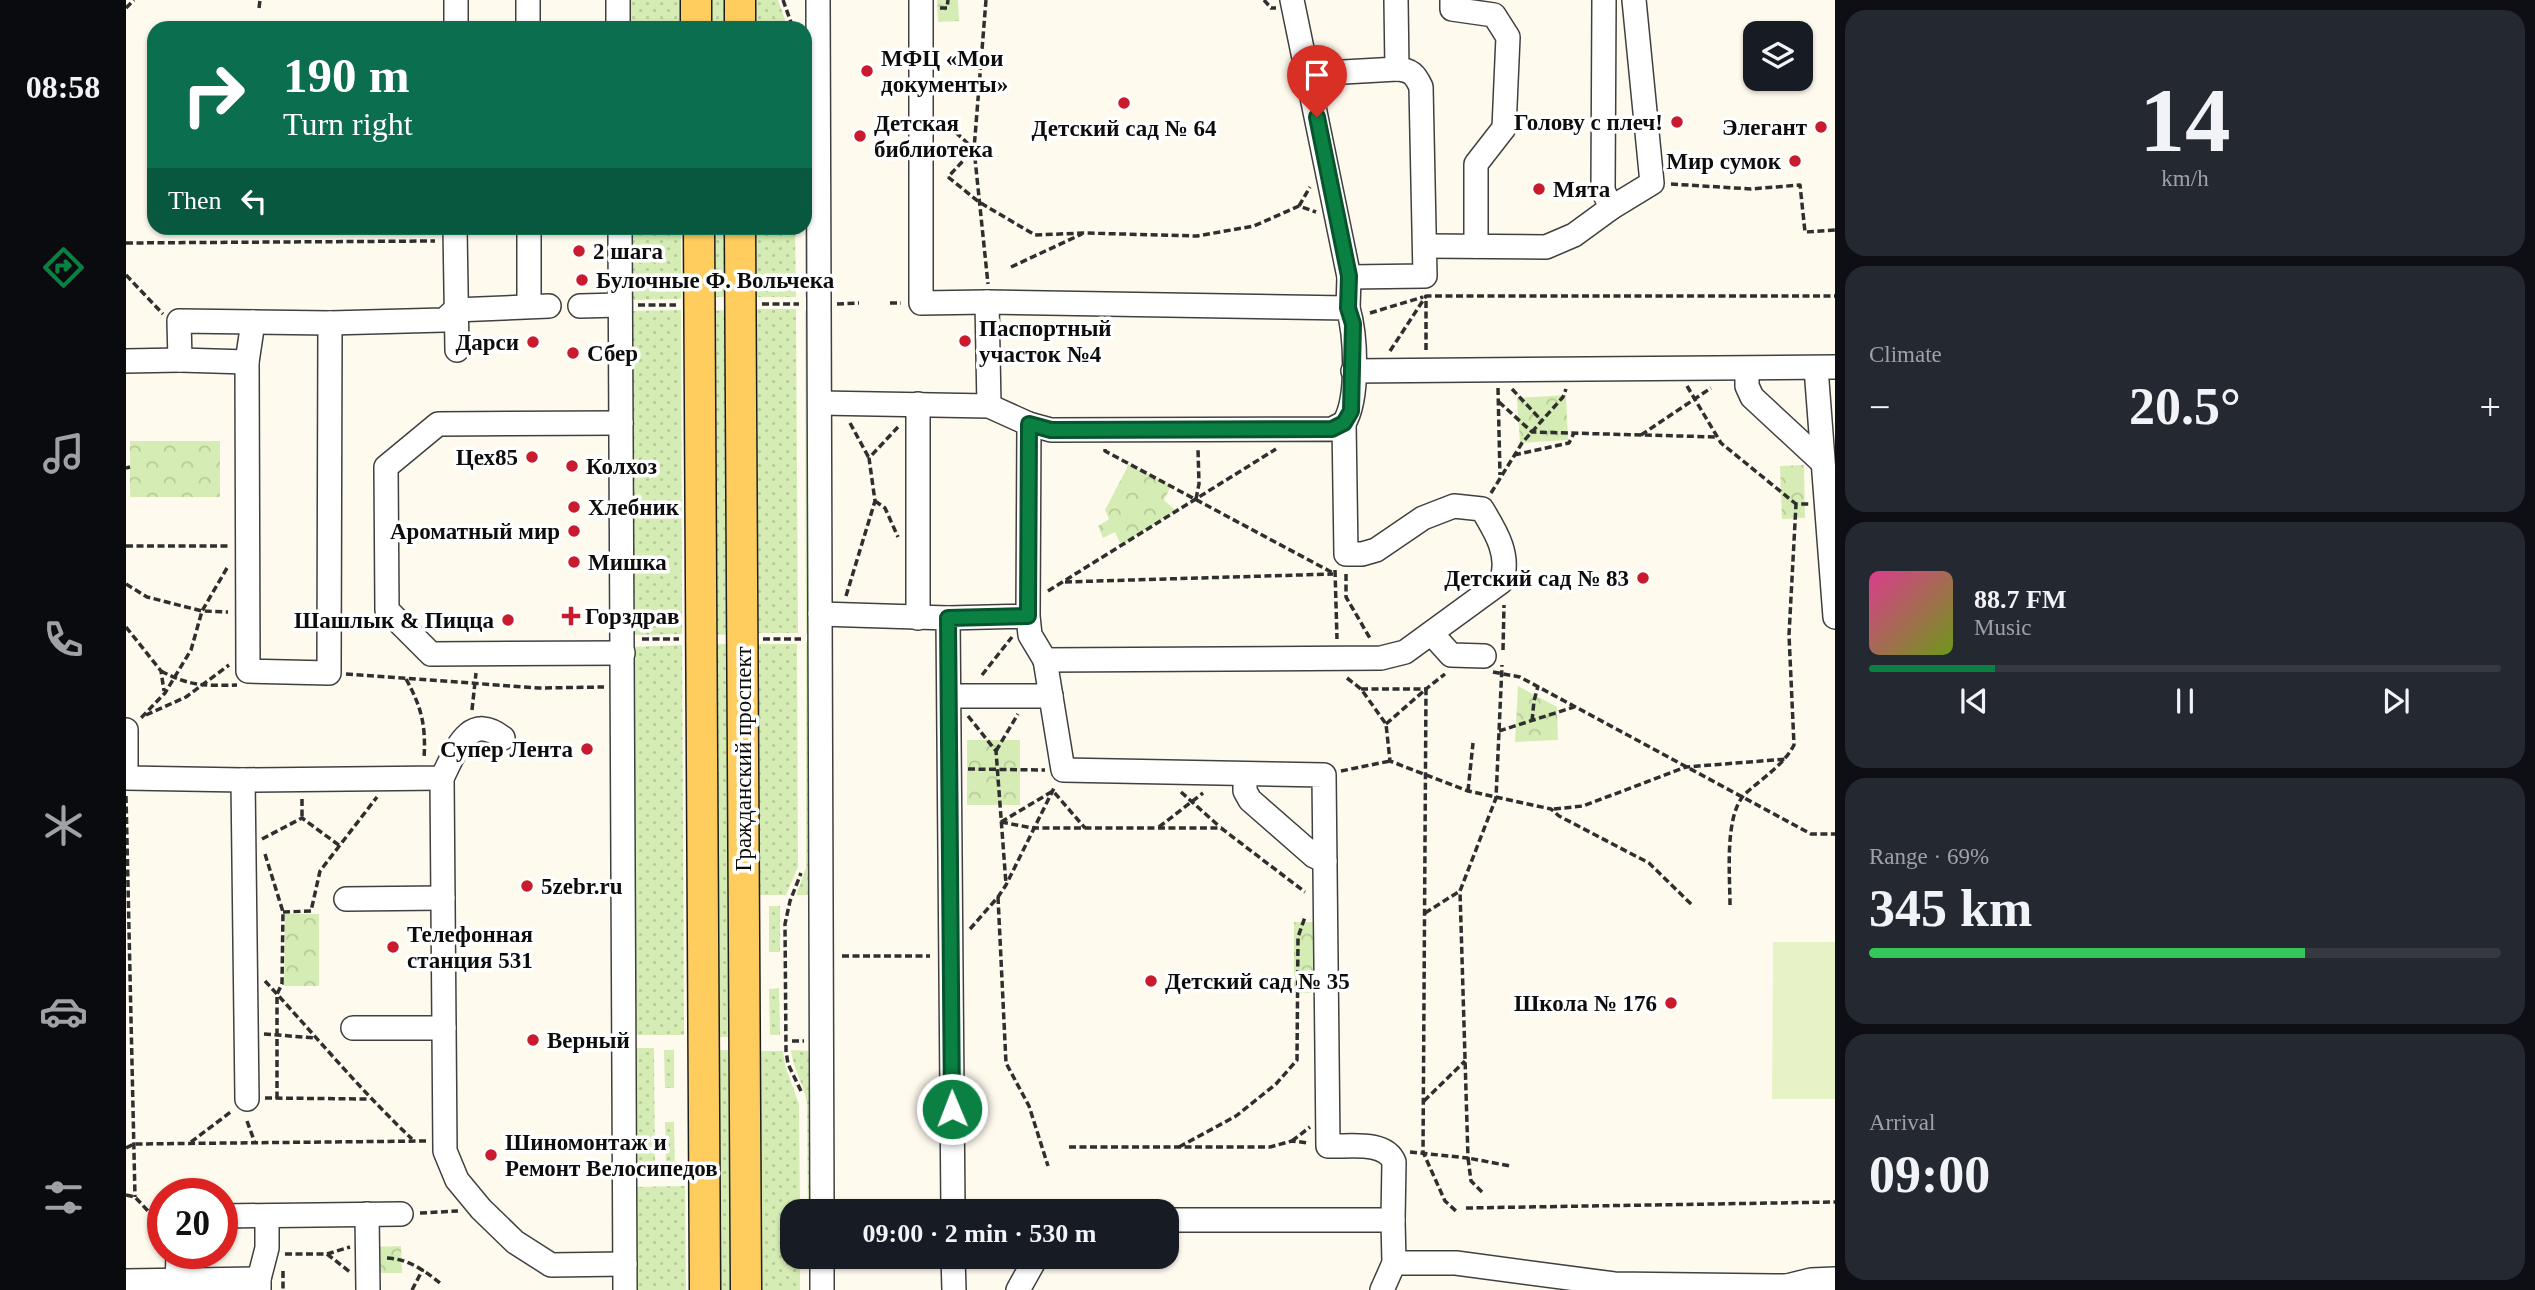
<!DOCTYPE html>
<html lang="en">
<head>
<meta charset="utf-8">
<style>
	body { margin:0; font-family:"Times New Roman",serif; background:#242831; color:#f1f3f6; height:100vh; display:flex; flex-direction:column; font-size:26px; white-space:nowrap }
	* { box-sizing:border-box; margin:0 }
	p { font-size:23px; color:#9ea1a6 }
	.icon { flex:none; width:38px; height:38px; fill:none; stroke:currentColor; stroke-width:2; stroke-linecap:round; stroke-linejoin:round }
	.map { position:relative; flex:1; overflow:hidden }
	.panel { display:flex; flex-direction:column; gap:10px; padding:10px; background:#0d0f14; width:700px }
	.panel>* { flex:none }
	.banner { position:absolute; left:21px; top:21px; width:665px; height:214px; border-radius:21px; box-shadow:0 2px 5px #0004; background:#0b6e4f; color:#fff; overflow:hidden }
	.buttons { position:absolute; left:1617px; top:21px; display:grid; gap:14px }
	.buttons a { display:grid; place-items:center; width:70px; height:70px; border-radius:14px; background:#171b24; box-shadow:0 2px 5px #0004; font-size:35px }
	.speed { position:absolute; left:21px; top:1178px; display:flex; gap:14px; font-size:35px; font-weight:700; text-align:center }
	.speed>* { display:grid; place-content:center; width:91px; height:91px; border-radius:50%; background:#171b24; box-shadow:0 2px 5px #0004; line-height:1 }
	.speed .limit { border:10px solid #d22; background:#fff; color:#111 }
	.pin { position:absolute; display:grid; place-items:center; width:60px; height:60px; color:#fff; margin:-72px -30px; border-radius:50% 50% 50% 0; rotate:-45deg; box-shadow:0 0 7px #0007 }
	.pin .icon { rotate:45deg }
	.me { position:absolute; width:77px; margin:-38px; rotate:359deg; stroke-linejoin:round; filter:drop-shadow(0 0 5px #0008) }
	.turn { display:flex; align-items:center; gap:24px; height:147px; padding:0 21px; font-size:32px }
	.turn .icon { width:91px; height:91px; stroke-width:2.5 }
	.turn b { display:block; font-size:49px; line-height:60px }
	.then { display:flex; align-items:center; height:66px; padding:0 21px; background:#0003; gap:14px; font-size:26px }
	.big { font-size:52px; font-weight:800; line-height:1.1 }
	.panel .card { flex:1; display:flex; flex-direction:column; justify-content:center; gap:10px; min-width:0; padding:0 24px; border-radius:21px; background:#242831 }
	.panel .dial { align-items:center; gap:0 }
	.dial b { font-size:91px; line-height:1 }
	.song { display:flex; align-items:center; gap:21px }
	.cover { width:84px; height:84px; border-radius:10px; background:linear-gradient(135deg,hsl(330 70% 55%),hsl(80 70% 35%)) }
	.played { height:7px; border-radius:4px; background:linear-gradient(90deg,#0b8043 20%,#363941 20%) }
	.keys { display:flex; justify-content:space-around; direction:ltr }
	.heat { display:flex; justify-content:space-between; align-items:center; font-size:38px; direction:ltr }
	.charge { height:10px; border-radius:5px; background:linear-gradient(90deg,#34c759 69%,#363941 0) }
	.trip { position:absolute; left:654px; top:1199px; width:399px; height:70px; border-radius:21px; background:#171b24; box-shadow:0 2px 5px #0004; font-weight:800; line-height:70px; text-align:center }
	main { display:flex; flex:1; min-height:0 }
	.tabs { display:flex; flex-direction:column; width:126px; justify-content:space-around; align-items:center; background:#090b0e; color:#9ea1a6 }
	.tabs .icon { width:49px; height:49px }
	.tabs .active { color:#0b8043 }
	.tabs b { font-size:32px; color:#f1f3f6 }
	.map>svg:first-child { display:block }
</style>
</head>
<body>
<main>
<nav class="tabs">
<b>08:58</b>
<svg class="icon active" aria-label="directions" viewBox="0 0 24 24"><path d="M12 3l9 9-9 9-9-9zM9 14v-3h6M13 9l2 2-2 2"/></svg>
<svg class="icon" aria-label="music" viewBox="0 0 24 24"><path d="M9 18V5l10-2v13"/><circle cx="6" cy="18" r="3"/><circle cx="16" cy="16" r="3"/></svg>
<svg class="icon" aria-label="phone" viewBox="0 0 24 24"><path d="M5 4h4l2 5-3 2q2 4 5 5l2-3 5 2v4C11 20 4 13 5 4z"/></svg>
<svg class="icon" aria-label="climate" viewBox="0 0 24 24"><path d="M12 3v18M4 7l16 10M4 17L20 7"/></svg>
<svg class="icon" aria-label="car" viewBox="0 0 24 24"><path d="M5 17H2v-5l4-1 3-4h7l3 4 3 1v5h-3M9 17h6M6 11h13"/><circle cx="7" cy="17" r="2"/><circle cx="17" cy="17" r="2"/></svg>
<svg class="icon" aria-label="filters" viewBox="0 0 24 24"><path d="M4 7h16M4 17h16"/><circle cx="9" cy="7" r="2"/><circle cx="15" cy="17" r="2"/></svg>
</nav>
<div class="map">
<svg width="1709" height="1290" viewBox="0 0 1709 1290">
	<defs>
		<pattern id="grass-dots" width="8" height="8" patternUnits="userSpaceOnUse" patternTransform="scale(1.75)"><rect width="8" height="8" fill="#d5edb4"/><path d="M2 2h.1M6 6h.1" fill="none" stroke="#b6ca9a" stroke-width="1.8" stroke-linecap="round"/></pattern>
		<pattern id="park-crowns" width="20" height="18" patternUnits="userSpaceOnUse" patternTransform="scale(1.75)"><rect width="20" height="18" fill="#d5edb4"/><path d="M2 6a3 3 0 1 1 6 0M12 15a3 3 0 1 1 6 0" fill="none" stroke="#b6ca9a"/></pattern>
	</defs>
	<rect width="100%" height="100%" fill="#fffaee"/>
	<g fill="url(#grass-dots)">
		<polygon points="504,0 554,0 554,28 502,28"/>
		<rect x="583" y="0" width="15" height="28"/>
		<polygon points="628,0 652,0 662,28 629,28"/>
		<polygon points="679,38 682,297 679,297"/>
		<polygon points="503,228 555,228 555,299 503,300"/>
		<polygon points="584,228 599,228 600,297 585,297"/>
		<polygon points="630,228 669,228 670,297 630,297"/>
		<polygon points="630,309 670,309 672,633 631,633"/>
		<polygon points="555,310 556,634 505,635 503,311"/>
		<polygon points="600,310 601,635 587,634 585,311"/>
		<polygon points="683,310 684,634 680,634 679,311"/>
		<polygon points="680,642 684,642 685,895 670,895 680,868"/>
		<polygon points="587,644 602,644 603,1037 589,1037"/>
		<polygon points="632,644 671,644 672,867 660,895 632,895"/>
		<polygon points="556,645 558,1035 507,1035 505,647"/>
		<rect x="643" y="906" width="11" height="46"/>
		<polygon points="653,988 654,1035 644,1035 643,989"/>
		<polygon points="507,1048 528,1048 529,1174 508,1174"/>
		<polygon points="538,1050 548,1050 548,1088 539,1088"/>
		<polygon points="589,1050 603,1050 604,1290 590,1290"/>
		<path d="M665,1050l21,1v160h-4l-1,-108c-3,-19 -14,-34 -16,-53z"/>
		<polygon points="633,1051 657,1051 659,1065 673,1104 674,1211 667,1211 667,1256 674,1257 674,1290 634,1290"/>
		<polygon points="539,1122 548,1122 549,1174 540,1174"/>
		<polygon points="559,1186 560,1290 508,1290 508,1187"/>
	</g>
	<g fill="url(#park-crowns)">
		<polygon points="811,0 832,0 833,21 812,22"/>
		<polygon points="1440,395 1442,440 1394,443 1391,398"/>
		<rect x="4" y="441" width="90" height="56"/>
		<polygon points="1003,464 1045,486 1038,500 1050,511 995,545 989,532 977,538 972,526 983,519 979,510"/>
		<polygon points="1678,465 1679,518 1656,519 1654,466"/>
		<polygon points="1392,686 1431,707 1432,740 1389,742"/>
		<rect x="841" y="740" width="53" height="65"/>
		<polygon points="159,914 193,914 193,986 158,986"/>
		<rect x="1168" y="922" width="20" height="71"/>
		<polygon points="275,1246 276,1273 248,1273 247,1247"/>
	</g>
	<polygon fill="#e7f3c7" points="1647,942 1709,942 1709,1099 1646,1099"/>
	<g fill="none" stroke-linecap="round" stroke-linejoin="round">
		<defs>
			<g id="minor">
				<polyline points="402,0 402,28"/>
				<polyline points="492,0 492,28"/>
				<polyline points="692,0 696,1211"/>
				<polyline points="795,0 795,303 861,302"/>
				<polyline points="1166,0 1223,277 1222,308"/>
				<polyline points="1326,0 1326,9 1368,15 1382,37 1378,128 1350,164 1350,246"/>
				<polyline points="330,28 330,0"/>
				<polyline points="1182,74 1271,69 1270,0"/>
				<polyline points="1485,208 1526,183 1508,0"/>
				<polyline points="329,228 331,350"/>
				<polyline points="403,228 403,306"/>
				<polyline points="494,228 499,1290"/>
				<polyline points="1299,246 1420,247 1448,235 1485,208 1477,190 1478,0"/>
				<path d="M1223,277l76,-1 -4,-189c-6,-13 -10,-17 -24,-18"/>
				<polyline points="454,306 494,305"/>
				<polyline points="127,322 121,362 122,671 203,673 204,323"/>
				<polyline points="54,360 121,362"/>
				<polyline points="0,361 54,360 53,321 204,323 318,320 329,310 423,306"/>
				<polyline points="1690,368 1709,617"/>
				<polyline points="1621,370 1621,386 1626,397 1695,461"/>
				<polyline points="1227,371 1709,367"/>
				<polyline points="694,403 863,406 903,424"/>
				<polyline points="792,404 792,618"/>
				<path d="M863,406l-2,-104 361,6c8,27 11,91 -4,115"/>
				<polyline points="495,423 312,424 260,467 261,610 305,654 497,653"/>
				<polyline points="694,614 822,618 827,1211"/>
				<path d="M822,618l80,-2 1,-192 22,6 281,-1 12,-6 2,131h16l14,-4 47,-32 31,-12 28,3c14,23 29,47 19,73l-96,70 -24,6 -336,2 -15,-25 -2,-19"/>
				<polyline points="1306,634 1325,655 1358,656"/>
				<path d="M919,660l18,110 261,5 4,371c21,1 57,-6 66,16l-1,58h-226"/>
				<polyline points="824,696 925,696"/>
				<polyline points="0,730 0,765"/>
				<polyline points="1119,775 1119,791 1124,800 1188,856 1199,861"/>
				<path d="M0,778l117,2 199,-2c13,-25 26,-68 61,-40"/>
				<polyline points="316,778 319,1151 331,1180 355,1209 389,1242 425,1265 499,1264"/>
				<polyline points="117,780 121,1099"/>
				<polyline points="220,899 317,898"/>
				<polyline points="227,1028 318,1028"/>
				<polyline points="241,1214 242,1290"/>
				<polyline points="96,1216 275,1214"/>
				<polyline points="696,1256 696,1290"/>
				<polyline points="827,1256 828,1290"/>
				<polyline points="1268,1263 1330,1263 1488,1284 1647,1286 1661,1286 1665,1290"/>
				<polyline points="0,1281 133,1279"/>
				<polyline points="1661,1286 1685,1280 1709,1279"/>
				<polyline points="51,1290 52,1253"/>
				<polyline points="133,1290 133,1279 141,1248 141,1216"/>
				<polyline points="892,1290 911,1256"/>
				<polyline points="1256,1290 1268,1263 1267,1220"/>
			</g>
			<g id="major">
				<polyline points="570,0 570,28"/>
				<polyline points="614,0 614,28"/>
				<polyline points="573,228 579,1290"/>
				<polyline points="614,228 620,1290"/>
			</g>
		</defs>
		<use href="#minor" stroke="#404040" stroke-width="26"/>
		<use href="#major" stroke="#1e1e1e" stroke-width="33"/>
		<g stroke="#2f2f2f" stroke-width="3.5" stroke-dasharray="7 3.5" stroke-linecap="butt">
			<polyline points="657,0 667,28"/>
			<polyline points="860,0 848,149 862,284"/>
			<polyline points="1138,0 1145,8 1150,8"/>
			<polyline points="0,8 8,0"/>
			<polyline points="133,8 134,0"/>
			<polyline points="814,8 821,8 822,0"/>
			<polyline points="814,118 848,149 822,177"/>
			<polyline points="822,177 853,202 909,235 958,233 1071,236 1128,226 1173,206 1190,212"/>
			<polyline points="1545,184 1625,189 1674,185 1679,232 1709,230"/>
			<polyline points="1173,206 1184,187"/>
			<polyline points="0,243 309,241"/>
			<polyline points="885,267 956,234"/>
			<polyline points="0,275 37,314"/>
			<polyline points="764,303 775,303"/>
			<polyline points="636,304 673,304"/>
			<polyline points="711,304 733,303"/>
			<polyline points="512,305 550,305"/>
			<polyline points="1244,313 1297,297"/>
			<polyline points="1300,350 1300,296 1709,296"/>
			<polyline points="1264,351 1300,296"/>
			<polyline points="1561,386 1595,443 1670,504"/>
			<polyline points="1372,388 1374,475"/>
			<polyline points="1386,389 1416,421"/>
			<polyline points="1373,402 1406,432 1591,437"/>
			<polyline points="724,423 743,458"/>
			<polyline points="1515,435 1585,388"/>
			<polyline points="979,449 979,451 1209,574"/>
			<polyline points="1388,455 1443,443 1448,433"/>
			<polyline points="0,468 4,467"/>
			<polyline points="1365,493 1396,443 1437,397 1440,389"/>
			<polyline points="1070,499 1073,484 1072,449"/>
			<polyline points="749,501 759,508 772,537"/>
			<polyline points="0,546 104,546"/>
			<polyline points="101,568 76,611 102,612"/>
			<polyline points="1209,570 1211,639"/>
			<polyline points="1220,574 1220,597 1245,640"/>
			<polyline points="939,582 1207,574"/>
			<polyline points="0,584 21,597 76,611 65,650 39,693 13,720"/>
			<polyline points="922,591 1150,449"/>
			<polyline points="720,596 749,501 743,458 772,427"/>
			<polyline points="0,627 35,671 38,691"/>
			<polyline points="516,639 553,639"/>
			<polyline points="637,639 675,639"/>
			<polyline points="1377,650 1378,605"/>
			<path d="M35,671c28,15 44,15 76,14"/>
			<polyline points="1367,672 1394,677 1685,834 1709,834"/>
			<polyline points="220,674 413,688 478,687"/>
			<polyline points="856,675 886,637"/>
			<polyline points="1221,678 1235,689 1260,724 1264,761 1342,791 1425,809 1433,816 1523,863 1566,905"/>
			<path d="M280,679c16,29 20,47 18,80"/>
			<polyline points="1235,689 1300,689 1319,674"/>
			<polyline points="346,710 350,673"/>
			<polyline points="20,715 60,697 103,665"/>
			<polyline points="842,716 870,751 880,884"/>
			<polyline points="1406,721 1408,701 1412,686"/>
			<polyline points="1260,724 1300,689 1297,1152 1319,1201 1330,1211"/>
			<polyline points="1373,731 1448,707"/>
			<polyline points="870,751 892,714"/>
			<polyline points="842,769 919,770"/>
			<polyline points="1215,771 1264,761"/>
			<polyline points="1342,791 1347,743"/>
			<polyline points="1055,792 1094,827"/>
			<polyline points="0,796 9,1197"/>
			<polyline points="176,799 176,818"/>
			<polyline points="1428,809 1457,806 1560,767 1661,759"/>
			<polyline points="875,822 907,828 1095,828 1179,892"/>
			<polyline points="875,822 927,791 959,828"/>
			<polyline points="1033,827 1077,793"/>
			<polyline points="136,839 176,818 214,846"/>
			<polyline points="139,854 157,912 156,984 151,994 151,1099"/>
			<polyline points="872,897 880,1063 903,1106 922,1166"/>
			<path d="M1604,905c0,-29 -6,-90 15,-111 17,-16 38,-28 49,-49l-5,-110 7,-131h13"/>
			<polyline points="157,912 185,911 194,871 251,797"/>
			<polyline points="1299,913 1334,891"/>
			<polyline points="844,929 872,897 880,885 929,786"/>
			<polyline points="716,956 804,956"/>
			<path d="M139,981c49,53 95,109 147,158"/>
			<polyline points="138,1034 190,1038"/>
			<polyline points="666,1041 678,1041"/>
			<polyline points="675,1091 662,1064 660,1051 659,924 664,901 675,873"/>
			<polyline points="139,1098 242,1099"/>
			<polyline points="1298,1101 1339,1061"/>
			<polyline points="121,1121 129,1143"/>
			<polyline points="1166,1141 1184,1127"/>
			<polyline points="65,1142 106,1111"/>
			<polyline points="943,1147 1144,1147 1166,1141 1183,1143"/>
			<polyline points="1053,1147 1110,1116 1150,1084 1171,1060 1172,937 1179,917"/>
			<polyline points="0,1148 8,1144 301,1141"/>
			<polyline points="1284,1152 1342,1158 1334,891 1370,798 1376,665"/>
			<polyline points="1356,1192 1345,1181 1342,1158 1384,1166"/>
			<polyline points="0,1195 9,1197 37,1227"/>
			<polyline points="1340,1208 1709,1202"/>
			<polyline points="294,1213 332,1211"/>
			<polyline points="159,1254 201,1254 224,1247"/>
			<polyline points="201,1254 224,1272"/>
			<path d="M261,1258c21,1 37,12 53,25"/>
			<polyline points="157,1271 157,1290"/>
			<polyline points="286,1290 297,1269"/>
		</g>
		<use href="#minor" stroke="#fff" stroke-width="23"/>
		<use href="#major" stroke="#ffcd5e" stroke-width="30"/>
	</g>
	<g fill="none" stroke-linecap="round" stroke-linejoin="round">
		<defs>
			<polyline id="route" points="826,1109 822,618 902,616 903,424 925,430 1206,429 1218,423 1225,411 1227,324 1222,308 1223,276 1191,117"/>
		</defs>
		<use href="#route" stroke="#07532c" stroke-width="18"/>
		<use href="#route" stroke="#0b8043" stroke-width="12"/>
	</g>
	<g fill="#c91a2e" stroke="#fff" stroke-width="2.5">
		<circle cx="741" cy="71" r="7"/>
		<circle cx="998" cy="103" r="7"/>
		<circle cx="1551" cy="122" r="7"/>
		<circle cx="1695" cy="127" r="7"/>
		<circle cx="734" cy="136" r="7"/>
		<circle cx="1669" cy="161" r="7"/>
		<circle cx="1413" cy="189" r="7"/>
		<circle cx="453" cy="251" r="7"/>
		<circle cx="456" cy="280" r="7"/>
		<circle cx="839" cy="341" r="7"/>
		<circle cx="407" cy="342" r="7"/>
		<circle cx="447" cy="353" r="7"/>
		<circle cx="406" cy="457" r="7"/>
		<circle cx="446" cy="466" r="7"/>
		<circle cx="448" cy="507" r="7"/>
		<circle cx="448" cy="531" r="7"/>
		<circle cx="448" cy="562" r="7"/>
		<circle cx="1517" cy="578" r="7"/>
		<path d="M441.5 605.5h7v7h7v7h-7v7h-7v-7h-7v-7h7z"/>
		<circle cx="382" cy="620" r="7"/>
		<circle cx="461" cy="749" r="7"/>
		<circle cx="401" cy="886" r="7"/>
		<circle cx="267" cy="947" r="7"/>
		<circle cx="1025" cy="981" r="7"/>
		<circle cx="1545" cy="1003" r="7"/>
		<circle cx="407" cy="1040" r="7"/>
		<circle cx="365" cy="1155" r="7"/>
	</g>
	<g text-anchor="middle" dominant-baseline="central" stroke-width="7" stroke-linejoin="round" paint-order="stroke">
		<g font-size="23" font-weight="bold" fill="#0d0d0d" stroke="#fff" text-anchor="start">
			<text x="755" y="58">МФЦ «Мои<tspan x="755" dy="26">документы»</tspan></text>
			<text x="1537" y="122" text-anchor="end">Голову с плеч!</text>
			<text x="748" y="123">Детская<tspan x="748" dy="26">библиотека</tspan></text>
			<text x="1681" y="127" text-anchor="end">Элегант</text>
			<text x="998" y="128" text-anchor="middle">Детский сад № 64</text>
			<text x="1655" y="161" text-anchor="end">Мир сумок</text>
			<text x="1427" y="189">Мята</text>
			<text x="467" y="251">2 шага</text>
			<text x="470" y="280">Булочные Ф. Вольчека</text>
			<text x="853" y="328">Паспортный<tspan x="853" dy="26">участок №4</tspan></text>
			<text x="393" y="342" text-anchor="end">Дарси</text>
			<text x="461" y="353">Сбер</text>
			<text x="392" y="457" text-anchor="end">Цех85</text>
			<text x="460" y="466">Колхоз</text>
			<text x="462" y="507">Хлебник</text>
			<text x="434" y="531" text-anchor="end">Ароматный мир</text>
			<text x="462" y="562">Мишка</text>
			<text x="1503" y="578" text-anchor="end">Детский сад № 83</text>
			<text x="459" y="616">Горздрав</text>
			<text x="368" y="620" text-anchor="end">Шашлык &amp; Пицца</text>
			<text x="447" y="749" text-anchor="end">Супер Лента</text>
			<text x="415" y="886">5zebr.ru</text>
			<text x="281" y="934">Телефонная<tspan x="281" dy="26">станция 531</tspan></text>
			<text x="1039" y="981">Детский сад № 35</text>
			<text x="1531" y="1003" text-anchor="end">Школа № 176</text>
			<text x="421" y="1040">Верный</text>
			<text x="379" y="1142">Шиномонтаж и<tspan x="379" dy="26">Ремонт Велосипедов</tspan></text>
		</g>
		<g font-size="23" fill="#0d0d0d" stroke="#fff">
			<text transform="translate(617 759) rotate(-90)">Гражданский проспект</text>
		</g>
	</g>
</svg>
<div class="buttons">
<a><svg class="icon" aria-label="layers" viewBox="0 0 24 24"><path d="M12 4l9 5-9 5-9-5zM3 14l9 5 9-5"/></svg></a>
</div>
<div class="speed"><div class="limit">20</div></div>
<div class="pin" style="left:1191px;top:117px;background:#d93025"><svg class="icon" aria-label="arrive" viewBox="0 0 24 24"><path d="M6 21V4h12l-3 4 3 4H6"/></svg></div>
<svg class="me" style="left:826px;top:1109px" viewBox="-20 -20 40 40"><circle r="17" fill="#0b8043" stroke="#fff" stroke-width="3"/><path d="M0-11L8 9 0 5-8 9z" fill="#fff"/></svg>
<div class="trip">09:00 · 2 min · 530 m</div>
<div class="banner">
<div class="turn"><svg class="icon" aria-label="right" viewBox="0 0 24 24"><path d="M7 20v-9h11M14 6l5 5-5 5"/></svg><div><b>190 m</b>Turn right</div></div>
<div class="then">Then<svg class="icon" aria-label="left" viewBox="0 0 24 24"><path d="M17 20v-9H6M10 6l-5 5 5 5"/></svg></div>
</div>
</div>
<section class="panel">
<div class="card dial"><b>14</b><p>km/h</p></div>
<div class="card"><p>Climate</p>
<div class="heat"><a>−</a><b class="big">20.5°</b><a>+</a></div>
</div>
<div class="card">
<div class="song"><i class="cover"></i><div><b>88.7 FM</b><p>Music</p></div></div>
<div class="played"></div>
<div class="keys"><svg class="icon" aria-label="previous" viewBox="0 0 24 24"><path d="M18 5L8 12l10 7zM5 5v14"/></svg><svg class="icon" aria-label="pause" viewBox="0 0 24 24"><path d="M8 5v14M16 5v14"/></svg><svg class="icon" aria-label="next" viewBox="0 0 24 24"><path d="M6 5l10 7-10 7zM19 5v14"/></svg></div>
</div>
<div class="card"><p>Range · 69%</p><b class="big">345 km</b><div class="charge"></div></div>
<div class="card"><p>Arrival</p><b class="big">09:00</b></div>
</section>
</main>
</body>
</html>
